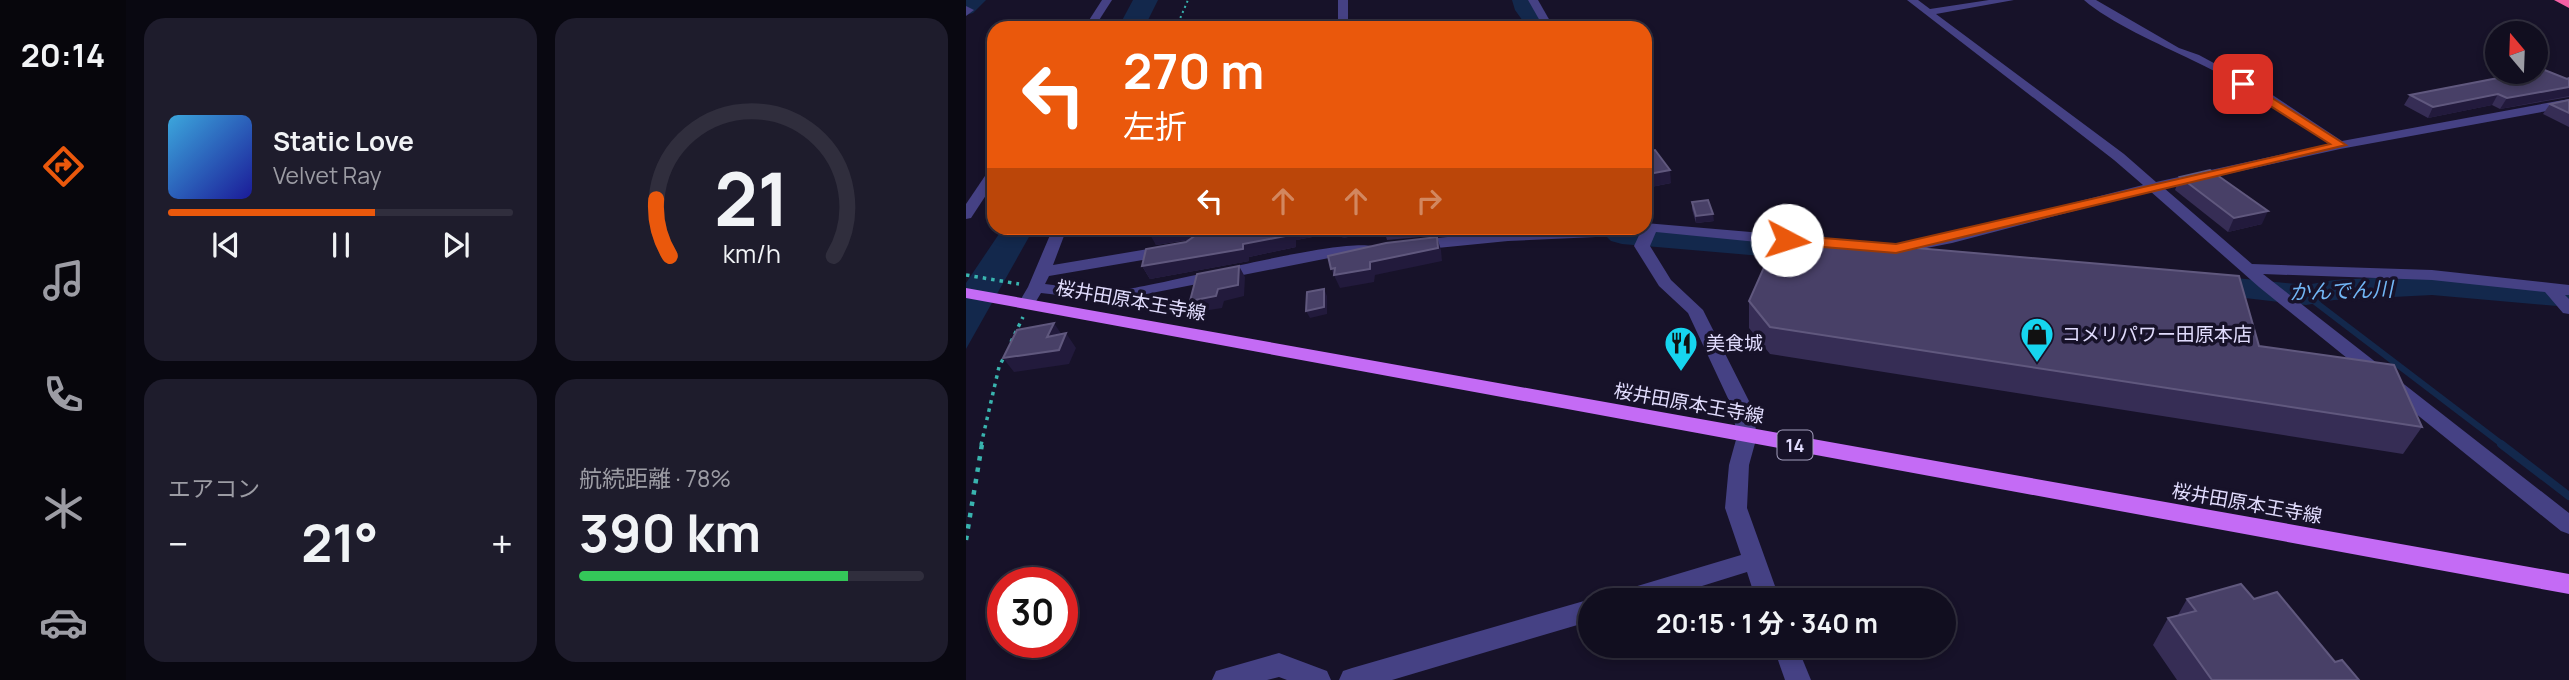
<!DOCTYPE html>
<html lang="ja">
<head>
<meta charset="utf-8">
<style>
	body { margin:0; font-family:Manrope,"Noto Sans JP",sans-serif; background:#1e1c2c; color:#f1f3f6; height:100vh; display:flex; flex-direction:column; font-size:26px; white-space:nowrap }
	* { box-sizing:border-box; margin:0 }
	p { font-size:23px; color:#9c9ca4 }
	.icon { flex:none; width:38px; height:38px; fill:none; stroke:currentColor; stroke-width:2; stroke-linecap:round; stroke-linejoin:round }
	.map { position:relative; flex:1; overflow:hidden }
	.sheet { display:flex; flex-direction:column; gap:18px; padding:18px; background:#090811; width:840px }
	.sheet>* { flex:none }
	.hud { position:absolute; left:21px; top:21px; width:665px; height:214px; border-radius:21px; box-shadow:0 4px 10px #0003,0 0 0 2px #302e3d; background:#ea580c; color:#fff; overflow:hidden }
	.needle { width:46px; rotate:341deg }
	.tools { position:absolute; left:1519px; top:21px; display:grid; gap:14px }
	.tools a { display:grid; place-items:center; width:63px; height:63px; border-radius:50%; background:#110e1f; box-shadow:0 4px 10px #0003,0 0 0 2px #302e3d; font-size:35px }
	.speed { position:absolute; left:21px; top:567px; display:flex; gap:14px; font-size:35px; font-weight:700; text-align:center }
	.speed>* { display:grid; place-content:center; width:91px; height:91px; border-radius:50%; background:#110e1f; box-shadow:0 4px 10px #0003,0 0 0 2px #302e3d; line-height:1 }
	.speed .limit { border:10px solid #d22; background:#fff; color:#111 }
	.pin { position:absolute; display:grid; place-items:center; width:60px; height:60px; color:#fff; margin:-30px; border-radius:14px; box-shadow:0 4px 10px #0006 }
	.me { position:absolute; width:77px; margin:-38px; rotate:95deg; stroke-linejoin:round; filter:drop-shadow(0 0 5px #0008) }
	.turn { display:flex; align-items:center; gap:24px; height:147px; padding:0 21px; font-size:32px }
	.turn .icon { width:91px; height:91px; stroke-width:2.5 }
	.turn b { display:block; font-size:49px; line-height:60px }
	.lanes { display:flex; align-items:center; height:66px; padding:0 21px; background:#0003; justify-content:center; gap:35px; direction:ltr }
	.lanes .off { opacity:.35 }
	.big { font-size:52px; font-weight:700; line-height:1.1 }
	.sheet .widget { flex:1; display:flex; flex-direction:column; justify-content:center; gap:10px; min-width:0; padding:0 24px; border-radius:21px; background:#1e1c2c }
	.sheet .dial { align-items:center; gap:0 }
	.dial svg { height:182px; overflow:visible; fill:none; stroke:#302e3d; stroke-width:7; stroke-linecap:round; text-anchor:middle }
	.dial text { fill:#f1f3f6; stroke:none }
	.song { display:flex; align-items:center; gap:21px }
	.cover { width:84px; height:84px; border-radius:10px; background:linear-gradient(135deg,hsl(200 70% 55%),hsl(240 70% 35%)) }
	.played { height:7px; border-radius:4px; background:linear-gradient(90deg,#ea580c 60%,#302e3d 60%) }
	.keys { display:flex; justify-content:space-around; direction:ltr }
	.heat { display:flex; justify-content:space-between; align-items:center; font-size:38px; direction:ltr }
	.charge { height:10px; border-radius:5px; background:linear-gradient(90deg,#34c759 78%,#302e3d 0) }
	.sheet .tiles { flex:1; display:grid; gap:18px; grid-template-columns:repeat(2,1fr) }
	.trip { position:absolute; left:612px; top:588px; width:378px; height:70px; border-radius:35px; background:#110e1f; box-shadow:0 4px 10px #0003,0 0 0 2px #302e3d; font-weight:700; line-height:70px; text-align:center }
	main { display:flex; flex:1; min-height:0 }
	.menu { display:flex; flex-direction:column; width:126px; justify-content:space-around; align-items:center; background:#07060c; color:#9c9ca4 }
	.menu .icon { width:49px; height:49px }
	.menu .current { color:#ea580c }
	.menu b { font-size:32px; color:#f1f3f6 }
	.map>svg:first-child { display:block }
</style>
</head>
<body>
<main>
<nav class="menu">
<b>20:14</b>
<svg class="icon current" aria-label="directions" viewBox="0 0 24 24"><path d="M12 3l9 9-9 9-9-9zM9 14v-3h6M13 9l2 2-2 2"/></svg>
<svg class="icon" aria-label="music" viewBox="0 0 24 24"><path d="M9 18V5l10-2v13"/><circle cx="6" cy="18" r="3"/><circle cx="16" cy="16" r="3"/></svg>
<svg class="icon" aria-label="phone" viewBox="0 0 24 24"><path d="M5 4h4l2 5-3 2q2 4 5 5l2-3 5 2v4C11 20 4 13 5 4z"/></svg>
<svg class="icon" aria-label="climate" viewBox="0 0 24 24"><path d="M12 3v18M4 7l16 10M4 17L20 7"/></svg>
<svg class="icon" aria-label="car" viewBox="0 0 24 24"><path d="M5 17H2v-5l4-1 3-4h7l3 4 3 1v5h-3M9 17h6M6 11h13"/><circle cx="7" cy="17" r="2"/><circle cx="17" cy="17" r="2"/></svg>
</nav>
<section class="sheet">
<div class="tiles">
<div class="widget">
<div class="song"><i class="cover"></i><div><b>Static Love</b><p>Velvet Ray</p></div></div>
<div class="played"></div>
<div class="keys"><svg class="icon" aria-label="previous" viewBox="0 0 24 24"><path d="M18 5L8 12l10 7zM5 5v14"/></svg><svg class="icon" aria-label="pause" viewBox="0 0 24 24"><path d="M8 5v14M16 5v14"/></svg><svg class="icon" aria-label="next" viewBox="0 0 24 24"><path d="M6 5l10 7-10 7zM19 5v14"/></svg></div>
</div>
<div class="widget dial"><svg viewBox="0 0 100 80">
<path d="M14 69A42 42 0 1 1 86 69"/>
<path d="M14 69A42 42 0 0 1 8 44" stroke="#ea580c"/>
<text x="50" y="56" font-size="32" font-weight="700">21</text>
<text x="50" y="72" font-size="11">km/h</text>
</svg></div>
<div class="widget"><p>エアコン</p>
<div class="heat"><a>−</a><b class="big">21°</b><a>+</a></div>
</div>
<div class="widget"><p>航続距離 · 78%</p><b class="big">390 km</b><div class="charge"></div></div>
</div>
</section>
<div class="map">
<svg width="1603" height="680" viewBox="0 0 1603 680">
	<rect width="100%" height="100%" fill="#171229"/>
	<g fill="#13284c">
		<polygon points="167,0 192,0 178,28 152,28"/>
		<polygon points="37,228 68,228 0,349 0,283"/>
	</g>
	<g fill="none" stroke-linecap="round" stroke-linejoin="round">
		<polyline stroke="#13284c" stroke-width="6" points="1340,295 1537,445"/>
		<polyline stroke="#13284c" stroke-width="8" points="1535,444 1603,496"/>
		<g fill="#13284c" fill-rule="evenodd">
			<polygon points="0,0 20,0 7,13 0,15"/>
			<polygon points="546,0 566,0 569,9 582,28 562,28 549,10"/>
			<polygon points="632,228 674,228 854,243 865,245 869,252 865,259 854,261 656,244 645,241"/>
			<polygon points="1230,274 1340,285 1368,280 1466,275 1603,287 1603,307 1466,295 1368,300 1340,305 1219,291 1214,284 1219,277"/>
		</g>
		<polyline stroke="#39b4af" stroke-width="2" stroke-dasharray="2 3.5" stroke-linecap="butt" points="210,28 222,0"/>
		<g stroke="#39b4af" stroke-width="3.5" stroke-dasharray="3.5 5" stroke-linecap="butt">
			<polyline points="0,275 53,284"/>
			<polyline points="45,342 57,317"/>
			<polyline points="15,445 33,367 39,355"/>
		</g>
		<polyline stroke="#39b4af" stroke-width="4.5" stroke-dasharray="4.5 7" stroke-linecap="butt" points="0,540 16,444"/>
		<g fill="#454184" fill-rule="evenodd">
			<polygon points="136,0 146,0 128,28 118,28"/>
			<rect x="372" y="0" width="10" height="28"/>
			<polygon points="562,0 572,0 588,28 578,28"/>
			<path d="M941,0h11l12,9 59,-9h25l-78,14 188,140 32,28 173,-38c-44,-30 -89,-62 -137,-84 -31,-15 -83,-38 -108,-60h12l83,48 20,7 72,39 71,47 227,-42v8l-229,42 -176,39 88,76 180,6 137,15v10h-4l4,4v15l-6,-1 -18,-21 -113,-12 -169,-6 306,239v21l-8,-3 -302,-244 -109,-96 -198,52 -56,11 -19,-3 -3,-3 3,-3 19,-1 55,-10 192,-49 -29,-25z"/>
			<polygon points="0,6 8,10 0,16"/>
			<polygon points="28,169 28,183 5,218 0,219 0,204 23,170"/>
			<polygon points="679,223 832,236 840,241 832,246 690,232 684,246 705,280 737,310 786,407 791,436 783,465 781,508 814,600 790,600 781,572 691,600 646,600 650,593 658,590 775,555 759,508 763,465 771,436 766,407 722,313 693,286 668,246 675,231 672,228 679,228"/>
			<path d="M87,228h14l-14,37 113,-19 8,5 -8,5 -117,20 -4,8c21,2 44,7 65,7 40,-1 250,-61 269,-42l-8,5 -42,4 -218,43 -70,-8 -9,15h-12l-2,-4 10,-17z"/>
			<polygon points="630,228 658,228 656,231 630,237 542,241 451,250 443,245 451,240 542,231"/>
			<polygon points="625,599 627,600 625,600 625,621 426,680 373,680 377,671 386,668"/>
			<polygon points="807,646 831,646 845,680 819,680"/>
			<polygon points="313,653 361,671 365,680 321,680 313,677 301,680 246,680 250,671"/>
		</g>
		<polygon fill="#c46bf5" fill-rule="evenodd" points="0,288 1603,574 1603,594 0,298"/>
		<polygon fill="#f460a4" fill-rule="evenodd" points="1588,0 1603,0 1603,8"/>
	</g>
	<g fill="#362d55">
		<polygon points="1603,78 1603,97 1534,109 1526,105 1462,118 1438,105 1444,95"/>
		<polygon points="1603,100 1603,127 1577,114 1584,104"/>
		<polygon points="679,150 705,183 685,187 679,179"/>
		<polygon points="1214,177 1296,224 1262,232 1209,190"/>
		<polygon points="726,202 748,221 730,223 726,209"/>
		<polygon points="184,228 454,228 454,237 421,240 418,230 377,238 374,232 330,240 330,247 283,257 283,261 184,279 176,266 223,240 190,245"/>
		<polygon points="783,301 1293,346 1456,427 1437,454 804,354 783,328"/>
		<polygon points="1221,599 1288,599 1393,680 1211,680 1187,645 1202,618 1212,615"/>
	</g>
	<g fill="#221a3c">
		<polygon points="1603,87 1603,96 1534,109 1541,98"/>
		<polygon points="1532,94 1526,105 1462,118 1467,107"/>
		<polygon points="704,170 705,183 685,187 683,174"/>
		<polygon points="1302,211 1296,224 1262,232 1268,218"/>
		<polygon points="747,214 748,221 730,223 730,216"/>
		<polygon points="219,228 226,239 190,245 183,233"/>
		<polygon points="325,228 417,228 418,230 377,238 374,232 330,240 330,247 283,257 283,261 184,279 176,266"/>
		<polygon points="471,237 475,250 476,261 409,275 408,282 374,288 365,269 404,262"/>
		<polygon points="273,266 279,277 278,296 258,301 256,308 231,312 224,301 252,289"/>
		<polygon points="358,289 361,296 361,314 344,318 340,311"/>
		<polygon points="88,323 98,338 100,333 110,348 103,364 48,372 37,358 81,337"/>
	</g>
	<g fill="#484067" stroke="#60587e" stroke-width="2">
		<polygon points="1576,69 1601,79 1603,78 1603,87 1541,98 1532,94 1467,107 1444,95 1563,72 1570,72 1570,70"/>
		<polygon points="1603,100 1603,113 1584,104"/>
		<polygon points="679,150 680,152 689,150 704,170 683,174 679,168"/>
		<polygon points="1244,170 1302,211 1268,218 1214,177"/>
		<polygon points="742,200 747,214 730,216 726,202"/>
		<polygon points="184,228 216,228 183,233"/>
		<polygon points="220,228 325,228 325,235 277,244 277,249 176,266 180,249 220,242 230,235"/>
		<polygon points="812,236 1273,276 1293,346 1428,365 1456,427 804,327 783,301"/>
		<polygon points="471,237 472,248 404,262 404,269 368,275 369,268 365,269 362,256 420,243"/>
		<polygon points="273,266 272,285 252,289 250,296 224,301 231,274"/>
		<polygon points="358,289 358,307 340,311 341,292"/>
		<polygon points="88,323 81,337 100,333 93,350 37,358 51,330"/>
		<polygon points="1275,584 1288,599 1311,592 1369,662 1376,660 1393,680 1246,680 1202,618 1230,611 1221,599"/>
	</g>
	<polygon fill="#ea580c" stroke="#983908" stroke-width="2" points="1273,82 1281,82 1380,145 930,253 821,244 814,240 821,235 930,244 1364,144 1273,86"/>
	<defs>
		<symbol id="shop-pin" viewBox="-11 -11 22 30"><path d="M0 17L-7.5 6A9.5 9.5 0 1 1 7.5 6Z" fill="#16d5ef" stroke="#171229"/><path d="M-5-2.5h2.3a2.7 3.5 0 0 1 5.4 0H5L5.5 6h-11ZM-1.5-2.5h3a1.5 2.3 0 0 0-3 0Z" fill="#111"/></symbol>
		<symbol id="restaurant-pin" viewBox="-11 -11 22 30"><path d="M0 17L-7.5 6A9.5 9.5 0 1 1 7.5 6Z" fill="#16d5ef" stroke="#171229"/><path d="M-5-6h1v4h1v-4h1v4h1v-4h1v5L-1.5 .5V6h-2V.5L-5-1ZM5-6V6H3V1.5H1.5Q1.5-4 5-6Z" fill="#111"/></symbol>
	</defs>
	<g fill-rule="evenodd">
		<use href="#shop-pin" x="1052" y="315" width="38" height="52"/>
		<use href="#restaurant-pin" x="696" y="324" width="38" height="52"/>
	</g>
	<g text-anchor="middle" dominant-baseline="central" stroke-width="7" stroke-linejoin="round" paint-order="stroke">
		<rect fill="#171229" stroke="#a49fbd" stroke-width="2" x="811.5" y="430.5" width="35" height="29" rx="5"/>
		<g font-size="18" font-weight="bold" fill="#e1dcfd">
			<text x="829" y="445">14</text>
		</g>
		<g font-size="19" fill="#e1dcfd" stroke="#171229">
			<text transform="translate(165 300) rotate(10)">桜井田原本王寺線</text>
			<text transform="translate(723 403) rotate(10)">桜井田原本王寺線</text>
			<text transform="translate(1281 503) rotate(10)">桜井田原本王寺線</text>
		</g>
		<g font-size="19" fill="#e1dcfd" stroke="#171229" text-anchor="start">
			<text x="1096" y="334">コメリパワー田原本店</text>
			<text x="740" y="343">美食城</text>
		</g>
		<g font-size="21" font-style="italic" fill="#72b6f5" stroke="#171229">
			<text transform="translate(1375 290) rotate(-2)">かんでん川</text>
		</g>
	</g>
</svg>
<div class="tools">
<a><svg class="needle" viewBox="-14 -14 28 28"><path d="M0-13l5 13h-10z" fill="#e53935"/><path d="M0 13l5-13h-10z" fill="#9c9ca4"/></svg></a>
</div>
<div class="speed"><div class="limit">30</div></div>
<div class="pin" style="left:1277px;top:84px;background:#d93025"><svg class="icon" aria-label="arrive" viewBox="0 0 24 24"><path d="M6 21V4h12l-3 4 3 4H6"/></svg></div>
<svg class="me" style="left:821px;top:240px" viewBox="-20 -20 40 40"><circle r="19" fill="#fff"/><path d="M0-13L10 11 0 6-10 11z" fill="#ea580c"/></svg>
<div class="trip">20:15 · 1 分 · 340 m</div>
<div class="hud">
<div class="turn"><svg class="icon" aria-label="left" viewBox="0 0 24 24"><path d="M17 20v-9H6M10 6l-5 5 5 5"/></svg><div><b>270 m</b>左折</div></div>
<div class="lanes"><svg class="icon" aria-label="left" viewBox="0 0 24 24"><path d="M17 20v-9H6M10 6l-5 5 5 5"/></svg><svg class="icon off" aria-label="ahead" viewBox="0 0 24 24"><path d="M12 20V5M6 11l6-6 6 6"/></svg><svg class="icon off" aria-label="ahead" viewBox="0 0 24 24"><path d="M12 20V5M6 11l6-6 6 6"/></svg><svg class="icon off" aria-label="right" viewBox="0 0 24 24"><path d="M7 20v-9h11M14 6l5 5-5 5"/></svg></div>
</div>
</div>
</main>
</body>
</html>
